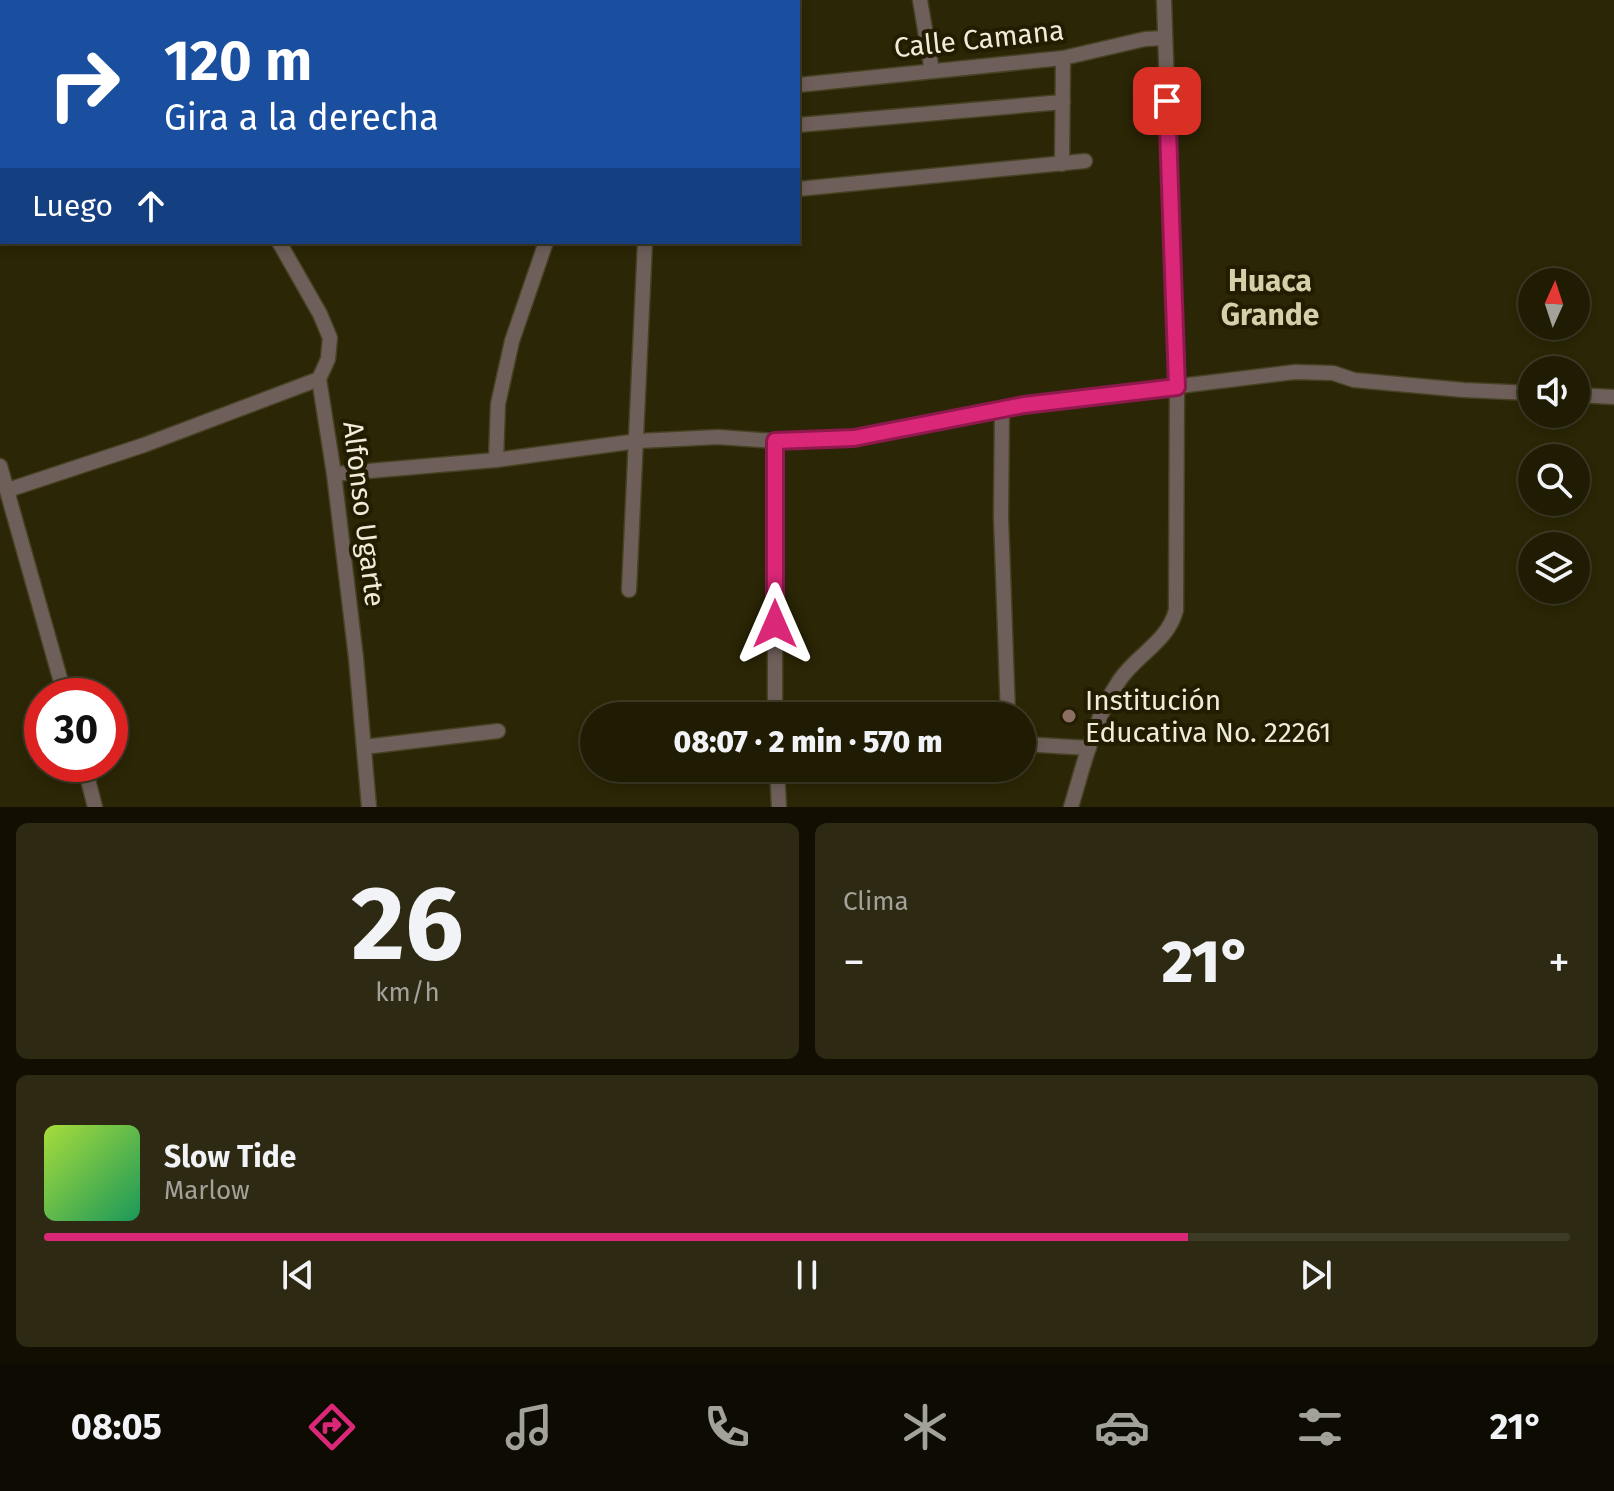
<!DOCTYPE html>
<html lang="es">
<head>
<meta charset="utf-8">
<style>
	body { margin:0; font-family:"Fira Sans",sans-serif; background:#2d2913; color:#f1f3f6; height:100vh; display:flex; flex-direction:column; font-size:30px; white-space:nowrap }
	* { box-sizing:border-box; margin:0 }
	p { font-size:26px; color:#a2a19a }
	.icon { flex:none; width:44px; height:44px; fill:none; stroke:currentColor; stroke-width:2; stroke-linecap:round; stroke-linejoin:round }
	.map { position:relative; height:807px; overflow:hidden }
	.sheet { display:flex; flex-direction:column; gap:16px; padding:16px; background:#120f02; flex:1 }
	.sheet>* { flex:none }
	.banner { position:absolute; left:0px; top:0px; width:800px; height:244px; box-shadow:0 4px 12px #0003,0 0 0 2px #3d3a26; background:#1a4fa0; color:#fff; overflow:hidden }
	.needle { width:52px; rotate:3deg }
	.buttons { position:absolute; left:1518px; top:268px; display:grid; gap:16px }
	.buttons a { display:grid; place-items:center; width:72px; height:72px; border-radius:50%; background:#201c04; box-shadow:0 4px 12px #0003,0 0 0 2px #3d3a26; font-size:40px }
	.speed { position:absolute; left:24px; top:678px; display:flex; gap:16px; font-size:40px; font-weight:700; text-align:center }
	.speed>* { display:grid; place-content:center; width:104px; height:104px; border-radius:50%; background:#201c04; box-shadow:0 4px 12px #0003,0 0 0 2px #3d3a26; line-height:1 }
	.speed .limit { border:12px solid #d22; background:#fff; color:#111 }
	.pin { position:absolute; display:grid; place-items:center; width:68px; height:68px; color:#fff; margin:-34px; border-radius:16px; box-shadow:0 4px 12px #0006 }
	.me { position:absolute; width:88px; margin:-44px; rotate:0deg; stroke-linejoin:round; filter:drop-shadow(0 0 6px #0008) }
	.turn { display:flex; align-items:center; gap:28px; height:168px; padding:0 32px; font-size:36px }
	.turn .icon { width:104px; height:104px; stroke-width:2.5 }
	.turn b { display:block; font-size:56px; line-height:68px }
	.then { display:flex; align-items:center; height:76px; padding:0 32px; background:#0003; gap:16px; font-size:30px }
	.big { font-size:60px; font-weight:800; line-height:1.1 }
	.sheet .widget { flex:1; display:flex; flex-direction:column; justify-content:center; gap:12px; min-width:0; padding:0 28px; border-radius:12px; background:#2d2913 }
	.sheet .dial { align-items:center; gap:0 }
	.dial b { font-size:104px; line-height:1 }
	.song { display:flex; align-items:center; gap:24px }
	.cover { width:96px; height:96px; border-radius:12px; background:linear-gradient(135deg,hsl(80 70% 55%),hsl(150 70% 35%)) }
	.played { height:8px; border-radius:4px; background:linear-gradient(90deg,#db2777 75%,#3d3a26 75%) }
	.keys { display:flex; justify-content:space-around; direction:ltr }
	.heat { display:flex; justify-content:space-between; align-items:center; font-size:44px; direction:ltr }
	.sheet .tiles { flex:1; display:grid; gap:16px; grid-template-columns:1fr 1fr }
	.widget:last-child { grid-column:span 2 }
	.trip { position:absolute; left:580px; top:702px; width:456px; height:80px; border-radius:40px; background:#201c04; box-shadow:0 4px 12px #0003,0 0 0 2px #3d3a26; font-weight:800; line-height:80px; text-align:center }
	.dock { display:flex; height:128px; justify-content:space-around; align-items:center; background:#0d0b02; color:#a2a19a }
	.dock .icon { width:56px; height:56px }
	.dock .current { color:#db2777 }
	.dock b { font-size:36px; color:#f1f3f6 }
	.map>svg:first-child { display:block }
</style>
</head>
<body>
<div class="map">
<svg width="1614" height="807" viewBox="0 0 1614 807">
	<rect width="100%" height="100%" fill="#2b2605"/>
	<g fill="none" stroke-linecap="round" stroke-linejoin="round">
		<defs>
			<g id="minor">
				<polyline points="22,0 23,2"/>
				<polyline points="181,0 182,2"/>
				<polyline points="920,0 932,71"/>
				<polyline points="370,2 375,0"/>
				<polyline points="627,2 628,0"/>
				<polyline points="798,85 1063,58 1145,39 1165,38"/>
				<polyline points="798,125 1063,102"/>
				<polyline points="0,126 2,125"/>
				<polyline points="1062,164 1063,58"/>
				<polyline points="798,189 1085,161"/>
				<polyline points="0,212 2,211"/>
				<polyline points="279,242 320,314 330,338 328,359 319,379 334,474 356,658 369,807"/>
				<polyline points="1576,395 1614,397"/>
				<polyline points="1002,409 1001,517 1008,716"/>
				<polyline points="496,460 498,404 512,341 546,242"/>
				<polyline points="0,466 65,696"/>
				<polyline points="334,474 496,460 638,441 718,437 775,441 854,438 1024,405 1295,372 1333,373 1354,380 1464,390 1532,393"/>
				<polyline points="8,490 144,445 319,379"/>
				<polyline points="629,590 645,242"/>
				<polyline points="775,716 775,441"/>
				<polyline points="1022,744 1089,748"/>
				<polyline points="364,747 498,731"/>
				<polyline points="84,764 95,807"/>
				<polyline points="777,768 779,807"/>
				<path d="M1071,807c13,-43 23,-88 48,-126 17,-26 49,-39 57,-71l1,-223 -13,-387"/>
			</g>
		</defs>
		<use href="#minor" stroke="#464223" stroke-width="17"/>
		<use href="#minor" stroke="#6f5f5a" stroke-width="14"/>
	</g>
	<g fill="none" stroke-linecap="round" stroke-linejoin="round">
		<defs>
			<polyline id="route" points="775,624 775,441 854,438 1024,405 1177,387 1167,101"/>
		</defs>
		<use href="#route" stroke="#8e194d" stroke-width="20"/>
		<use href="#route" stroke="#db2777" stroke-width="14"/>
	</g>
	<circle fill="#8d6e63" stroke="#221c00" stroke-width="3" cx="1069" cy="716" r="8"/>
	<g text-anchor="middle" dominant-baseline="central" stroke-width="8" stroke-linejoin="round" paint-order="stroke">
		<g font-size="28" fill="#efedda" stroke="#221c00">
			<text transform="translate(979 39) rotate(-6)">Calle Camana</text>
			<text transform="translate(364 514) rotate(83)">Alfonso Ugarte</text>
		</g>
		<g font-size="28" fill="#efedda" stroke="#221c00" text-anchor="start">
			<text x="1085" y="700">Institución<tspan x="1085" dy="32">Educativa No. 22261</tspan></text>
		</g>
		<g font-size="30" font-weight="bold" fill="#d5cfaa" stroke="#221c00">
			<text x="1270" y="281">Huaca<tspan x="1270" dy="34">Grande</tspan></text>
		</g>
	</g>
</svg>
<div class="buttons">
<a><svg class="needle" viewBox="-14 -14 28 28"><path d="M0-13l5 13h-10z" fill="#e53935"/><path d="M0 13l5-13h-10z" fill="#a2a19a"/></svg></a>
<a><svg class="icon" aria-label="sound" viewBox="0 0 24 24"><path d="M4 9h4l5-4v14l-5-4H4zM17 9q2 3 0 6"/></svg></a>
<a><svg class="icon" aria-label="search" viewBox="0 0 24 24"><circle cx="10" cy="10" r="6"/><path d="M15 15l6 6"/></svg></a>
<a><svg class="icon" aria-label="layers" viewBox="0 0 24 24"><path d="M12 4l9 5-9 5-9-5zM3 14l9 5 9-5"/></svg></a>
</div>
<div class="speed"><div class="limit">30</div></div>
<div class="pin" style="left:1167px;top:101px;background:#d93025"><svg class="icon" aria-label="arrive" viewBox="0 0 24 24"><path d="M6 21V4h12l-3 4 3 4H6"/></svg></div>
<svg class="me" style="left:775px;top:624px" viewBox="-20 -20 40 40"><path d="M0-17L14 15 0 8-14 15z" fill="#db2777" stroke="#fff" stroke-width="4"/></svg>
<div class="trip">08:07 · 2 min · 570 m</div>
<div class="banner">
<div class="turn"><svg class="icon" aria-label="right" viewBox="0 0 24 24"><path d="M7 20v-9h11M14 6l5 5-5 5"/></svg><div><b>120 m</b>Gira a la derecha</div></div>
<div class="then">Luego<svg class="icon" aria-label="ahead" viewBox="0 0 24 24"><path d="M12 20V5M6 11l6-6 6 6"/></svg></div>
</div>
</div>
<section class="sheet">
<div class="tiles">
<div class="widget dial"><b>26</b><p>km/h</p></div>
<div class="widget"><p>Clima</p>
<div class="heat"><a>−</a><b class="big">21°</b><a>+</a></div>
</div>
<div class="widget">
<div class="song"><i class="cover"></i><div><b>Slow Tide</b><p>Marlow</p></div></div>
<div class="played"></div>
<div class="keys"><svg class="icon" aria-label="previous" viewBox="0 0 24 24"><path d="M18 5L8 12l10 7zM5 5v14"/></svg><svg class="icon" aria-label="pause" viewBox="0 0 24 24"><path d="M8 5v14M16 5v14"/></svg><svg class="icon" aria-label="next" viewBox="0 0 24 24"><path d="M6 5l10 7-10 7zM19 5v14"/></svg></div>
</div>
</div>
</section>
<nav class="dock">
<b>08:05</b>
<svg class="icon current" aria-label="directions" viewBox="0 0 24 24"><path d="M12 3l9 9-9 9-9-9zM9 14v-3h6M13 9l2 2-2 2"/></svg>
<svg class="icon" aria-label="music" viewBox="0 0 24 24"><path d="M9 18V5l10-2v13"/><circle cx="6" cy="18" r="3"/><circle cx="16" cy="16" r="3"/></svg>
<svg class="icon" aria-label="phone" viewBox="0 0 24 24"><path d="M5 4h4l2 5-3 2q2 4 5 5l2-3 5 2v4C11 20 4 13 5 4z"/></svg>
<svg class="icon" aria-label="climate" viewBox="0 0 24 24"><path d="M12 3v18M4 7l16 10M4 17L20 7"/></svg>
<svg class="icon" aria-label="car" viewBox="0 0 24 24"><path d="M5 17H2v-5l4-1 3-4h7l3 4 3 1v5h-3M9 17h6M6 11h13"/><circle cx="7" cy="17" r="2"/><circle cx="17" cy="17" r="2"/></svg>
<svg class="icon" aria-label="filters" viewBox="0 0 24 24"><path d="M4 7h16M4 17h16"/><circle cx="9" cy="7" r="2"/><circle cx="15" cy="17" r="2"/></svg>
<b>21°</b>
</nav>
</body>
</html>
